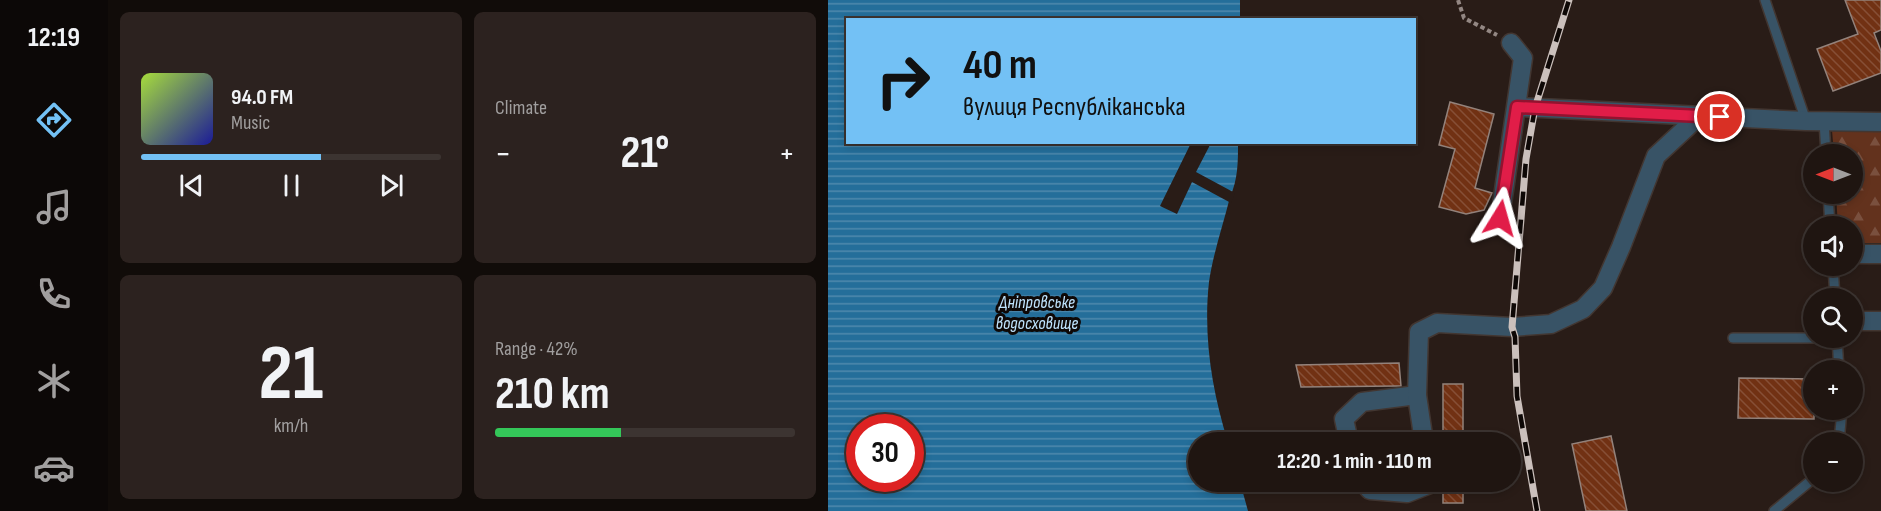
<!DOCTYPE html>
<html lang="en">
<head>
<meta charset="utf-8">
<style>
	body { margin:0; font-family:"Sofia Sans Condensed",sans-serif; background:#2c221f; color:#f1f3f6; height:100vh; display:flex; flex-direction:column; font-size:22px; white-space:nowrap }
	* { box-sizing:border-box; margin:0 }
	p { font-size:20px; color:#a19f9f }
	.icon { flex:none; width:33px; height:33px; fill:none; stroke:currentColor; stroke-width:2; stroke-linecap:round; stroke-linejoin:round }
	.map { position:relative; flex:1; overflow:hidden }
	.details { display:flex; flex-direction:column; gap:12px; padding:12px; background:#110c09; width:720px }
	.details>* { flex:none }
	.guide { position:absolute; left:18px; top:18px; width:570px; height:126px; border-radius:0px; box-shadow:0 3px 9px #0003,0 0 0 2px #3c3431; background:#73c1f5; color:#111; overflow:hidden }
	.needle { width:39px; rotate:270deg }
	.fabs { position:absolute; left:975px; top:144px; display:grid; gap:12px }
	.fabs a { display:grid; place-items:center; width:60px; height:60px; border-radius:50%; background:#1f1511; box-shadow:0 3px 9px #0003,0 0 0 2px #3c3431; font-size:30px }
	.speed { position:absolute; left:18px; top:414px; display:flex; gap:12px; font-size:30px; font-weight:700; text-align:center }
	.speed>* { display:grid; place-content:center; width:78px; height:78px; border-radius:50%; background:#1f1511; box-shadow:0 3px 9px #0003,0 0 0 2px #3c3431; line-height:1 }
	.speed .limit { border:9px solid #d22; background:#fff; color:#111 }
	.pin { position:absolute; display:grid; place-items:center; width:51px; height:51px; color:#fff; margin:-26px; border:3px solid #fff; border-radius:50%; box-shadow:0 2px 6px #0007 }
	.me { position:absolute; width:66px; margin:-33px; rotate:8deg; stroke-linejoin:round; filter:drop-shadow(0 0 4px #0008) }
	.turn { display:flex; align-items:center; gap:21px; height:126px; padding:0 18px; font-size:27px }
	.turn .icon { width:78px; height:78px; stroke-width:2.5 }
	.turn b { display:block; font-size:42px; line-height:51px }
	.big { font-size:45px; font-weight:700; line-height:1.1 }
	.details .widget { flex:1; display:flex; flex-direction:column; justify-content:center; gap:9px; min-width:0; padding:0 21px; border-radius:9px; background:#2c221f }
	.details .dial { align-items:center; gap:0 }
	.dial b { font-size:78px; line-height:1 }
	.song { display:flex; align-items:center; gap:18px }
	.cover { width:72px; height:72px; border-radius:9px; background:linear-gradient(135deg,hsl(80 70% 55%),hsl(240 70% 35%)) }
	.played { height:6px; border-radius:3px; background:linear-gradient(90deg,#73c1f5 60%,#3c3431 60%) }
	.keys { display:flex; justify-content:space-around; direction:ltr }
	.heat { display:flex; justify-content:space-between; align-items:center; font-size:33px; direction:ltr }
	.charge { height:9px; border-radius:4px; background:linear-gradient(90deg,#34c759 42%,#3c3431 0) }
	.details .tiles { flex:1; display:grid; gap:12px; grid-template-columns:repeat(2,1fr) }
	.trip { position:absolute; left:360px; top:432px; width:333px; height:60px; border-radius:30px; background:#1f1511; box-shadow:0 3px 9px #0003,0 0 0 2px #3c3431; font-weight:700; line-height:60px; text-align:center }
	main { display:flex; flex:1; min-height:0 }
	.menu { display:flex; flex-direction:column; width:108px; justify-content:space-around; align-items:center; background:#0c0807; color:#a19f9f }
	.menu .icon { width:42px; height:42px }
	.menu .current { color:#73c1f5 }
	.menu b { font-size:27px; color:#f1f3f6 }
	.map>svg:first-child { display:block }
</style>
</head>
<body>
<main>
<nav class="menu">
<b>12:19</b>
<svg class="icon current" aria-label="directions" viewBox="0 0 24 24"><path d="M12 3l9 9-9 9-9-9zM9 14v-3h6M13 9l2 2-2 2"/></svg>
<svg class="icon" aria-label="music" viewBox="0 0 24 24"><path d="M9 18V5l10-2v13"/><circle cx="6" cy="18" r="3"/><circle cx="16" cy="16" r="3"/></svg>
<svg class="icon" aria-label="phone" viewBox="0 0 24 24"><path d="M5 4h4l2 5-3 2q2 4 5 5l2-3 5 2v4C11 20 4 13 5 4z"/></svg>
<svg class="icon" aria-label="climate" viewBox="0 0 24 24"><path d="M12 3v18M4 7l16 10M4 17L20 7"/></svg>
<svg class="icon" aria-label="car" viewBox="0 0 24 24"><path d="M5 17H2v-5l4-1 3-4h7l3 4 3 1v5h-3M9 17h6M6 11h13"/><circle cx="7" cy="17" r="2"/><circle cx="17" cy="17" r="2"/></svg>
</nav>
<section class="details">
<div class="tiles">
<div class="widget">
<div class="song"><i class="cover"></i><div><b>94.0 FM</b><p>Music</p></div></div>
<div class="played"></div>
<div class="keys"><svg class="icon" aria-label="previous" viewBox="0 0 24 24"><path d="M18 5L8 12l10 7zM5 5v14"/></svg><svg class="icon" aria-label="pause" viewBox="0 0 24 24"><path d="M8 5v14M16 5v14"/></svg><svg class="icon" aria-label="next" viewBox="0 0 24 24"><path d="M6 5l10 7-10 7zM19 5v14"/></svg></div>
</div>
<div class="widget"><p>Climate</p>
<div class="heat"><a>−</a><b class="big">21°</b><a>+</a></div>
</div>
<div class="widget dial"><b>21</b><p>km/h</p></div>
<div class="widget"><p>Range · 42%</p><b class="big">210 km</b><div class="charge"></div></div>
</div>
</section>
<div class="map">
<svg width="1053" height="511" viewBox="0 0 1053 511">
	<defs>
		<pattern id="forest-firs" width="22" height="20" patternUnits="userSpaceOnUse" patternTransform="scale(1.5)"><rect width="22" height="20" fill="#63321d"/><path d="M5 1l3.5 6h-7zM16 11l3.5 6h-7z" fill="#7a503e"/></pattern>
		<pattern id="water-rules" width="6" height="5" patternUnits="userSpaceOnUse" patternTransform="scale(1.5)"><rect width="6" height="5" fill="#246e9a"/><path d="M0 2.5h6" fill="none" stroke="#508aad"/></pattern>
		<pattern id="building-back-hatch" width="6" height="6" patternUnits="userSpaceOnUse" patternTransform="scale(1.5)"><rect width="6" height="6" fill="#713113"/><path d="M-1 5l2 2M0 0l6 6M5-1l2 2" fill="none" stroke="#864f36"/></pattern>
	</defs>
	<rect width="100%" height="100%" fill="#291c17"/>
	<polygon fill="url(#forest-firs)" points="1004,130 1053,130 1053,243 1025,243 1024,226 1010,226 1008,194 1024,194 1024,154 1006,154"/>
	<path fill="url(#water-rules)" fill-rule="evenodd" d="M0,0h412v19l-392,1v122l390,1c0,19 0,36 -8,54 -7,28 -17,57 -21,85 -6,54 3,109 19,160h-30v40h42l8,29h-420zM32,428h50v50h-50z"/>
	<polygon fill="#291c17" points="363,143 383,143 368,172 407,193 403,203 364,182 349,214 332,206"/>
	<g fill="url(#building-back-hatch)" stroke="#93827b" stroke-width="1.5">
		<polygon points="1017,0 1053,0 1053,30 1046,33 1053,51 1053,73 1005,91 989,49 1030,34"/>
		<polygon points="622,102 666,114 647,188 664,193 656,210 638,214 611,207 627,149 611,145"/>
		<polygon points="571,363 573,386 568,386 473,387 468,365"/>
		<polygon points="911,378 986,379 986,419 910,418"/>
		<rect x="615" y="384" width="20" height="58"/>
		<polygon points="783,436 799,511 758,511 744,444"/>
		<rect x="615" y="482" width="20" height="21"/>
	</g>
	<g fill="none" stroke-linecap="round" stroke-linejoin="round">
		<defs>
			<g id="service">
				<polyline points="937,0 978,121"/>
				<polyline points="996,121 998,154"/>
				<polyline points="1000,194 1002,226"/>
				<polyline points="1005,266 1007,298"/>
				<polyline points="905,338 1009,338"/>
				<polyline points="1009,338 1011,370"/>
				<polyline points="1011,442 1014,410"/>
				<polyline points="946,511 986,478"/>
			</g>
			<g id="minor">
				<polyline points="689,107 978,121 1053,122"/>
				<polyline points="672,218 695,58 683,43"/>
				<polyline points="1024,254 1053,254"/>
				<polyline points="1024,321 1053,321"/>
				<polyline points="521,442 516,419 534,402 589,395"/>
				<polyline points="596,442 589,395 591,332 609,323 684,327 723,324 755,309 775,288 793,247 828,156 871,116"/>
				<polyline points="535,482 542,490 579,493 602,484 602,482"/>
			</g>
		</defs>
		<use href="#service" stroke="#423631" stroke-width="12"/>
		<use href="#minor" stroke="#423631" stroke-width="21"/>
		<polyline stroke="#938783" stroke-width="4" stroke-dasharray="4.5 3" stroke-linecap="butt" points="630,0 636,18 669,35"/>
		<use href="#service" stroke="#385366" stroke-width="9"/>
		<use href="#minor" stroke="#385366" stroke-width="18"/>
		<defs>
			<polyline id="rail" points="709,511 689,396 687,337 684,327 698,159 707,108 741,0"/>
		</defs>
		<use href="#rail" stroke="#cbc0bc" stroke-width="7"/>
		<use href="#rail" stroke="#0e0806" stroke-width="4.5" stroke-dasharray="14" stroke-linecap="butt"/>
	</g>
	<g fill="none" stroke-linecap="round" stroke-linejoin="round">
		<defs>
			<polyline id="route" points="672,218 689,107 892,117"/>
		</defs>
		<use href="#route" stroke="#92132f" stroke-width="15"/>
		<use href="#route" stroke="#e11d48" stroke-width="10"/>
	</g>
	<g text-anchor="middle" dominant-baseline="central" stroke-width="6" stroke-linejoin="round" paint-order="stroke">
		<g font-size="18" font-style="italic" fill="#c0e4fe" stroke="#0e0806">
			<text x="209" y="302">Дніпровське<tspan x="209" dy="21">водосховище</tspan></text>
		</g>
	</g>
</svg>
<div class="fabs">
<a><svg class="needle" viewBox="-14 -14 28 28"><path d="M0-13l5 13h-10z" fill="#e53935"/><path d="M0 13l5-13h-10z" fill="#a19f9f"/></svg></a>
<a><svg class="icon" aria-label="sound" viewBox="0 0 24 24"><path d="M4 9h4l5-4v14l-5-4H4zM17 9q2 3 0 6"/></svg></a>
<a><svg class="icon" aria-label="search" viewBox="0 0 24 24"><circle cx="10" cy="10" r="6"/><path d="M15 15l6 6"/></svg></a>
<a>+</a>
<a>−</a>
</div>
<div class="speed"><div class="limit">30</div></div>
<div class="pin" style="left:892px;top:117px;background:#d93025"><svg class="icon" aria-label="arrive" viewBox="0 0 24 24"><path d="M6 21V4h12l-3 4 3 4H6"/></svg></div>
<svg class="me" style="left:672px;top:218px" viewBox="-20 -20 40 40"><path d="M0-17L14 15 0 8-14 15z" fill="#e11d48" stroke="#fff" stroke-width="4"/></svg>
<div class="trip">12:20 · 1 min · 110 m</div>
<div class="guide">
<div class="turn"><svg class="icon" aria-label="right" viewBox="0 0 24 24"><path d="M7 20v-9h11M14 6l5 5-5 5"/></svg><div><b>40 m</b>вулиця Республіканська</div></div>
</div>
</div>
</main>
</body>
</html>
